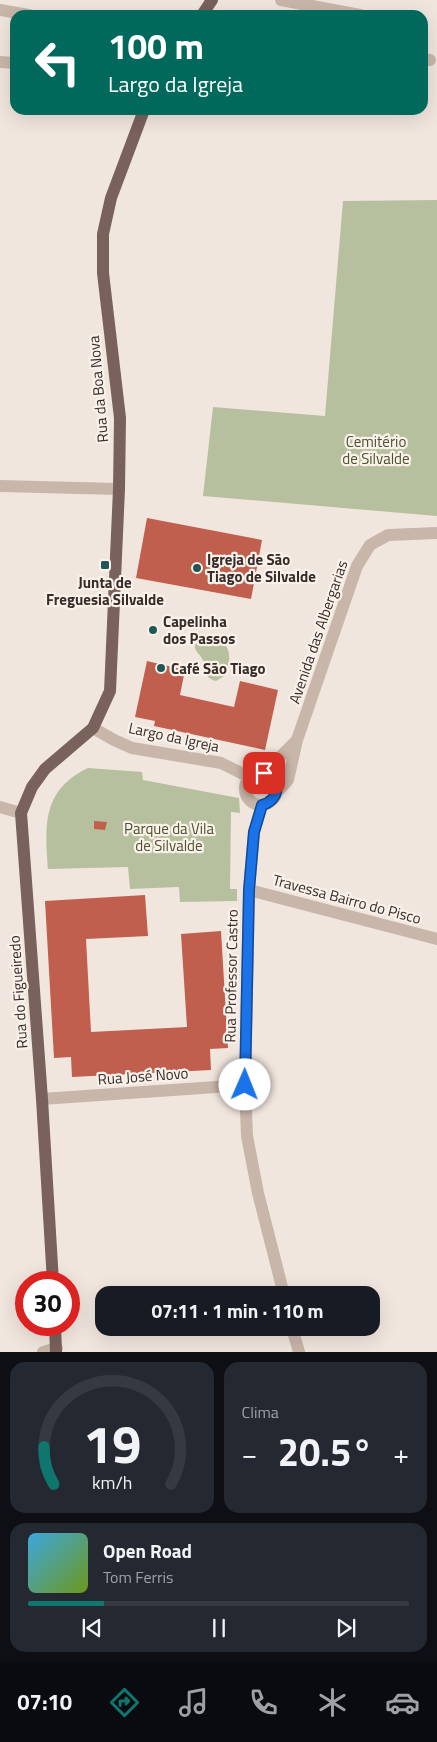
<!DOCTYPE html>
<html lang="pt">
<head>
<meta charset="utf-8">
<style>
	body { margin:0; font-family:"Titillium Web",sans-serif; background:#242831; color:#f1f3f6; height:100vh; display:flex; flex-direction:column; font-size:19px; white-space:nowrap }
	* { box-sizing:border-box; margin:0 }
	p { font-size:16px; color:#9ea1a6 }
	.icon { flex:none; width:28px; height:28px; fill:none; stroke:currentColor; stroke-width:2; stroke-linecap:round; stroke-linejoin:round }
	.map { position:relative; height:1352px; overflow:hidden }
	.side { display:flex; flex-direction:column; gap:10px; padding:10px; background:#0d0f14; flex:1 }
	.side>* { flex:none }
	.top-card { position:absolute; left:10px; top:10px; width:418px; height:105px; border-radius:15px; box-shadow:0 5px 20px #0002; background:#00695c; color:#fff; overflow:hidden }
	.speed { position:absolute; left:15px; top:1271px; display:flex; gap:10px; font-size:25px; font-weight:700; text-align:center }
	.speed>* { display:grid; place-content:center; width:65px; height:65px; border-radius:50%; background:#171b24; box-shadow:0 5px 20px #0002; line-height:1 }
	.speed .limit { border:8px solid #d22; background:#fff; color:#111 }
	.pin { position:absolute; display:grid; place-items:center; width:42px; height:42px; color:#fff; margin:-21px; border-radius:10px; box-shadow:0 2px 8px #0006 }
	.me { position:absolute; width:55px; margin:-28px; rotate:1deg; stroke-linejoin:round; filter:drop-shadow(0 0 4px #0008) }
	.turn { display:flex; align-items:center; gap:18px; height:105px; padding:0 15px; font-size:22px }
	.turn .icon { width:65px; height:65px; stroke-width:2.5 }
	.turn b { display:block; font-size:35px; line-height:42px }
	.big { font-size:38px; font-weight:700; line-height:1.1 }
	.side .widget { flex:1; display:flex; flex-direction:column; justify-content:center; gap:8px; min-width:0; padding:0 18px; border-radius:15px; background:#242831 }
	.side .dial { align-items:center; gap:0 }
	.dial svg { height:130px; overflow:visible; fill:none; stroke:#363941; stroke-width:7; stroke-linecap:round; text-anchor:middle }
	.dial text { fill:#f1f3f6; stroke:none }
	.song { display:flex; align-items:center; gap:15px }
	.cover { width:60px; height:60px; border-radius:8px; background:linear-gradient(135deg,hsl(200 70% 55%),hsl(80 70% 35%)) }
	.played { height:5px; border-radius:2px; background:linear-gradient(90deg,#0f766e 20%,#363941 20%) }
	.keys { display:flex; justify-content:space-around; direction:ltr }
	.heat { display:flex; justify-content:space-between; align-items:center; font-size:28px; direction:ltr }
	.side .tiles { flex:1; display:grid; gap:10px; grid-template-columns:1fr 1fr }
	.widget:last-child { grid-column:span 2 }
	.trip { position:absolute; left:95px; top:1286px; width:285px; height:50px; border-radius:15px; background:#171b24; box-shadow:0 5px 20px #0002; font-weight:700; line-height:50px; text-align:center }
	.menu { display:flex; height:80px; justify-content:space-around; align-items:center; background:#090b0e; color:#9ea1a6 }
	.menu .icon { width:35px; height:35px }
	.menu .active { color:#0f766e }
	.menu b { font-size:22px; color:#f1f3f6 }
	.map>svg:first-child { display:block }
</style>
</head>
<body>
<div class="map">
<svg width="437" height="1352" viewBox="0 0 437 1352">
	<rect width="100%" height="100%" fill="#f1e6de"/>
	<g fill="#b7c09e">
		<polygon points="437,200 437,516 203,496 213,407 325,416 343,201"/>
		<path d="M206,637c24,1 27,18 20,38l-10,6c-5,-1 -10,-5 -12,-10 -1,-5 2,-5 0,-9 -5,-12 -19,-15 2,-25z"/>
		<path d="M88,768l54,4 1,8 96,18 1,15 -9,-1 -1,77h7v12l-57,1 -1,-15 -49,2 -2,-22 -80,2c-3,-44 -6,-79 40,-101z"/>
	</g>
	<g fill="#c05f4d">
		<polygon points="147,518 262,540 251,599 136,578"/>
		<polygon points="147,661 185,670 180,695 234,707 240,681 278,690 265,750 154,726 155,721 135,717"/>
		<polygon points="94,821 107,822 105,830 94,829"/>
		<polygon points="145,895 148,936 86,939 91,1032 187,1027 181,934 221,931 228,1048 210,1049 211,1070 72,1077 71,1057 54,1058 45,901"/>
	</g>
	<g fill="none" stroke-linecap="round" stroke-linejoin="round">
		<g stroke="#c9b6aa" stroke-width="12">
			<polyline points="281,0 360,15"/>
			<polyline points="0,10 29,15"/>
			<polyline points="422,59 430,60"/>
			<polyline points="0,62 15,63"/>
			<polyline points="0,486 119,489"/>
			<polyline points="93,728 114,740 132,748 221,763 249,777"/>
			<circle cx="261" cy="789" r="16"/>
			<polyline points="264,773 297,740"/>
			<polyline points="277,792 288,780 297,740 357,566 370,545 388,535 437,533"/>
			<polyline points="262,805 254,832 249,890 245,1085 247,1136 258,1193 284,1295"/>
			<polyline points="0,807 21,813"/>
			<polyline points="249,890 437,939"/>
			<polyline points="42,1099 245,1085"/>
			<polyline points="292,1328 299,1352"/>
			<polyline points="43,1352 57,1348"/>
		</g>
		<g stroke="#78625b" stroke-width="12">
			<polyline points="202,15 212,0"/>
			<polyline points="53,1282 42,1099 21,813 32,787 45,769 93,728 110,691 119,489 120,418 103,273 103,234 111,198 144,110"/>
			<polyline points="55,1325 56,1352"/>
		</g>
	</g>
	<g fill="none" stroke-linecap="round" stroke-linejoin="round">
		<defs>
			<path id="route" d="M245,1085l4,-195 5,-58 8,-27c18,-5 20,-26 2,-32"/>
		</defs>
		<use href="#route" stroke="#114b97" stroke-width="12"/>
		<use href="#route" stroke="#1a73e8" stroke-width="9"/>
	</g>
	<g fill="#205656" stroke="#f9f1ea" stroke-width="2">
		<rect x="100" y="560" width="10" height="10" rx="2.5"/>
		<circle cx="197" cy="568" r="5"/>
		<circle cx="153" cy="630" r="5"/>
		<circle cx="161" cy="668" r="5"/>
	</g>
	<g text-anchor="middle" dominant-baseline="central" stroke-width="4.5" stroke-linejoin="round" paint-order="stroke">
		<g font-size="15" fill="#372c29" stroke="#f9f1ea">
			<text transform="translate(98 389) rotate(-95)">Rua da Boa Nova</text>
			<text transform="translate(318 632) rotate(-71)">Avenida das Albergarias</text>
			<text transform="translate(174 737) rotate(12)">Largo da Igreja</text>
			<text transform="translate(347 899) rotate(15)">Travessa Bairro do Pisco</text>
			<text transform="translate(231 976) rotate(-89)">Rua Professor Castro</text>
			<text transform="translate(18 992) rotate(-94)">Rua do Figueiredo</text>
			<text transform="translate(143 1076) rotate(-4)">Rua José Novo</text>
		</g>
		<g font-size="15" fill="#49542e" stroke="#f9f1ea">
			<text x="376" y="441">Cemitério<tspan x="376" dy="17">de Silvalde</tspan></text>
			<text x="169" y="828">Parque da Vila<tspan x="169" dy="17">de Silvalde</tspan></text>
		</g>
		<g font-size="15" font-weight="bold" fill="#372c29" stroke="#f9f1ea" text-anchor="start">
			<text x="207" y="559">Igreja de São<tspan x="207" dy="17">Tiago de Silvalde</tspan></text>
			<text x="105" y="582" text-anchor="middle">Junta de<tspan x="105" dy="17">Freguesia Silvalde</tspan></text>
			<text x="163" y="621">Capelinha<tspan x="163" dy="17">dos Passos</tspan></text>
			<text x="171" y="668">Café São Tiago</text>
		</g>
	</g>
</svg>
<div class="speed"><div class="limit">30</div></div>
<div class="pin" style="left:264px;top:773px;background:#d93025"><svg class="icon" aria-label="arrive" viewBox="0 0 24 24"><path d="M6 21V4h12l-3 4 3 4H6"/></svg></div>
<svg class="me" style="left:245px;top:1085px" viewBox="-20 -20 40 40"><circle r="19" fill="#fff"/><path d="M0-13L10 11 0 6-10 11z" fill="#1a73e8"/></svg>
<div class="trip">07:11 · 1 min · 110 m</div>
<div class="top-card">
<div class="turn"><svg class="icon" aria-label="left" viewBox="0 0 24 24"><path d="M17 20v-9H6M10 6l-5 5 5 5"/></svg><div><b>100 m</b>Largo da Igreja</div></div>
</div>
</div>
<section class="side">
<div class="tiles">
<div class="widget dial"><svg viewBox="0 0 100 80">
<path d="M14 69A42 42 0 1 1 86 69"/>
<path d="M14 69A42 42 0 0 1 8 46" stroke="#0f766e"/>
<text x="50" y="56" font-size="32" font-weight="700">19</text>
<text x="50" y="72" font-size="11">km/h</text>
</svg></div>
<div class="widget"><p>Clima</p>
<div class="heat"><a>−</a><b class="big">20.5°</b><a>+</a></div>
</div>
<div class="widget">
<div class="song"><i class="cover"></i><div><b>Open Road</b><p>Tom Ferris</p></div></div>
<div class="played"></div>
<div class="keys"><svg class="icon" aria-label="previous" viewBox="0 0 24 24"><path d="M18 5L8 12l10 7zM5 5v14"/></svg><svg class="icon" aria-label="pause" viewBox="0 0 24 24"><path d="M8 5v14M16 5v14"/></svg><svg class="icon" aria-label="next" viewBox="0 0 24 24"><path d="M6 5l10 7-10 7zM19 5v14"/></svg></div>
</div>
</div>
</section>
<nav class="menu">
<b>07:10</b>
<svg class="icon active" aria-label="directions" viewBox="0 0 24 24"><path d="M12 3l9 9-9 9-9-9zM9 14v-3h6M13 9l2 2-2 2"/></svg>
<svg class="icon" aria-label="music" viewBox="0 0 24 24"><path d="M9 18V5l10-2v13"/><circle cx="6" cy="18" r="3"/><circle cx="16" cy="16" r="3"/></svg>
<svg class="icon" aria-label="phone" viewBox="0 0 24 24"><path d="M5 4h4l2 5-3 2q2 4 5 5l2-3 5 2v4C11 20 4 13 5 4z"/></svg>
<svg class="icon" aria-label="climate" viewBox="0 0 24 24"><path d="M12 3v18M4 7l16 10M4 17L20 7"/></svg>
<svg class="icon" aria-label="car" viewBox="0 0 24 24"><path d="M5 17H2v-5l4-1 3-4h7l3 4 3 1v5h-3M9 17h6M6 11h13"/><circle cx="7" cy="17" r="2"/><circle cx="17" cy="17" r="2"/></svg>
</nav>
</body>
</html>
